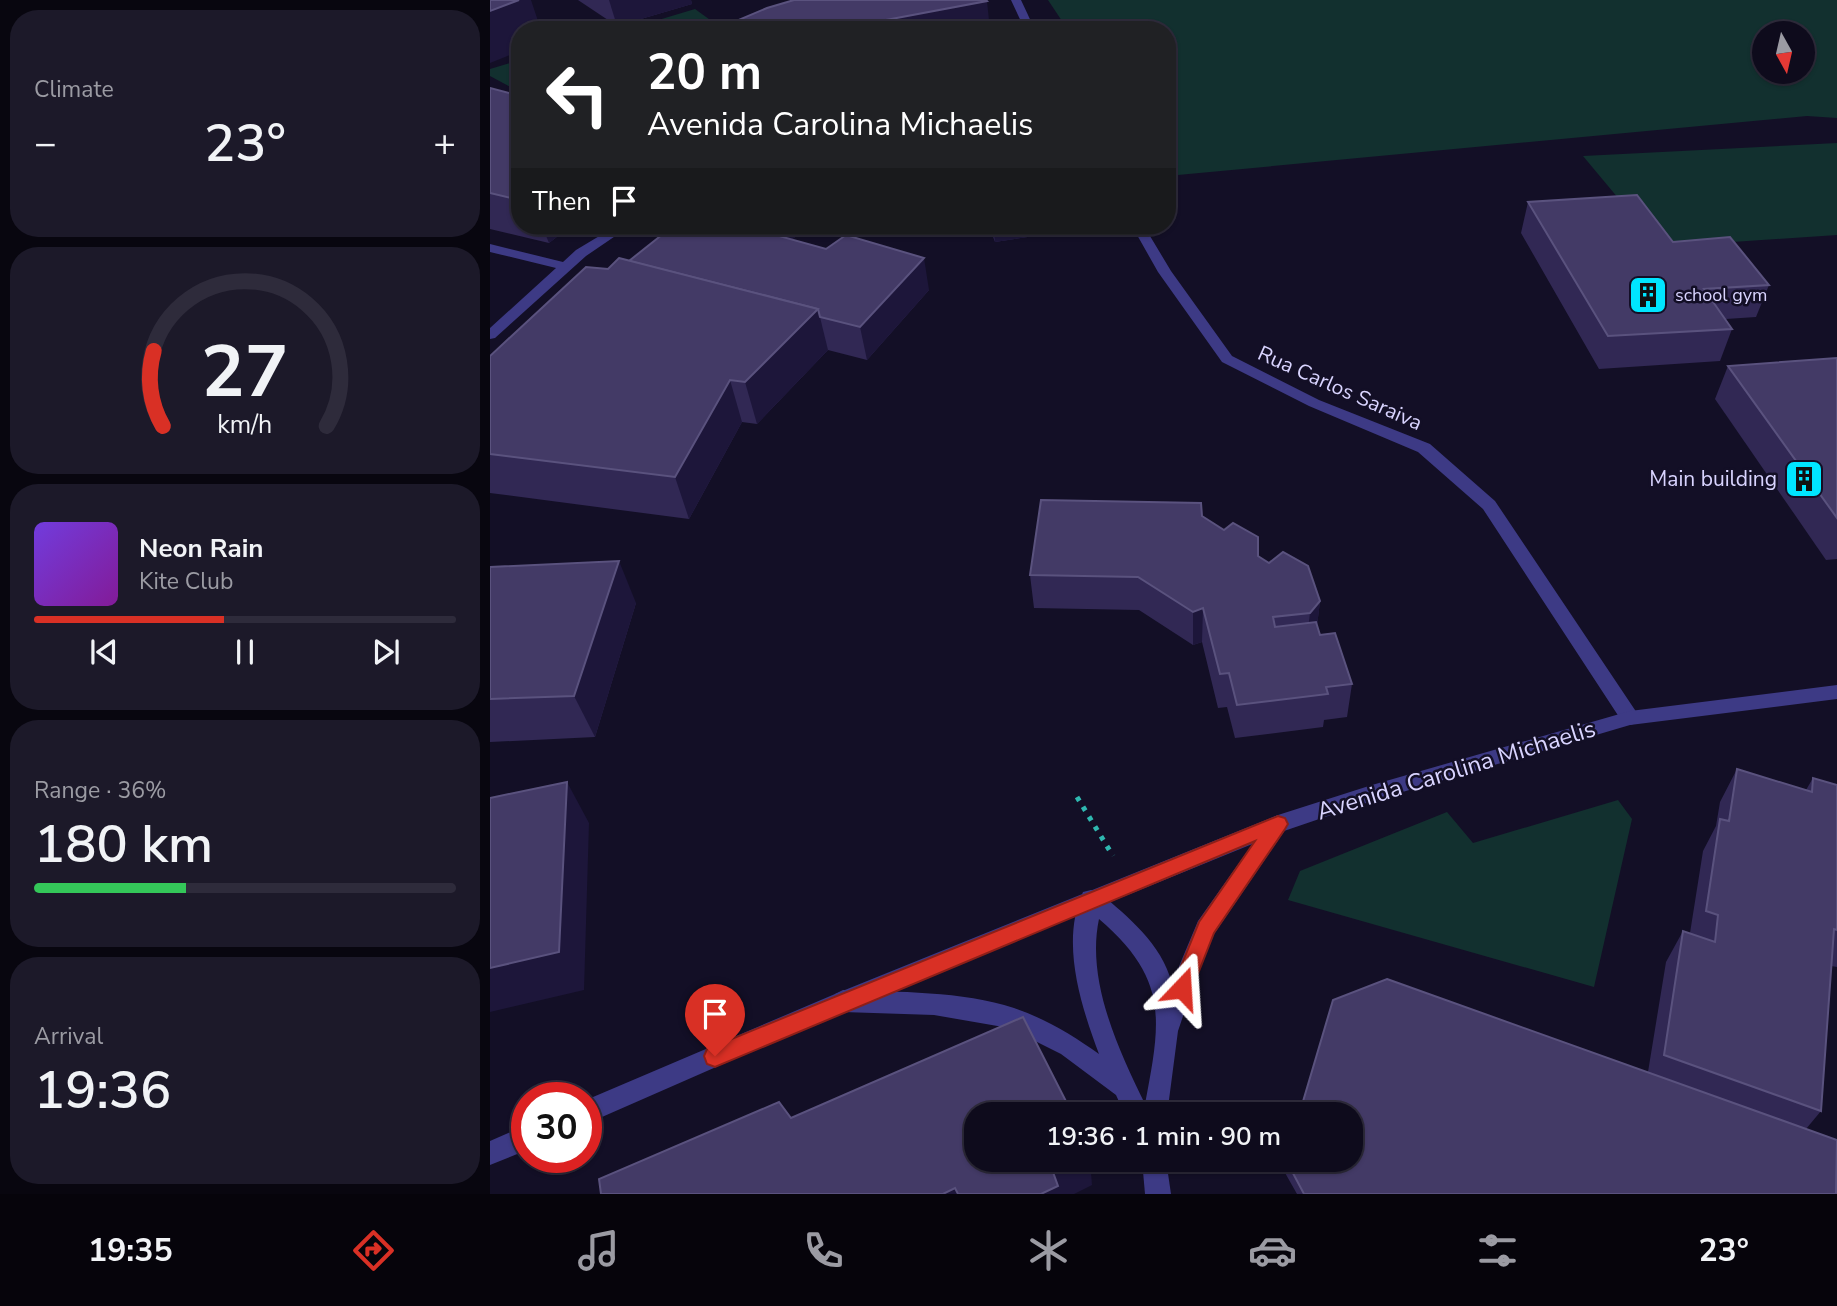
<!DOCTYPE html>
<html lang="en">
<head>
<meta charset="utf-8">
<style>
	body { margin:0; font-family:"Nunito Sans",sans-serif; background:#1c1929; color:#f1f3f6; height:100vh; display:flex; flex-direction:column; font-size:26px; white-space:nowrap }
	* { box-sizing:border-box; margin:0 }
	p { font-size:23px; color:#9b9ba3 }
	.icon { flex:none; width:38px; height:38px; fill:none; stroke:currentColor; stroke-width:2; stroke-linecap:round; stroke-linejoin:round }
	.map { position:relative; flex:1; overflow:hidden }
	.panel { display:flex; flex-direction:column; gap:10px; padding:10px; background:#08060f; width:490px }
	.panel>* { flex:none }
	.banner { position:absolute; left:21px; top:21px; width:665px; height:214px; border-radius:28px; box-shadow:0 2px 5px #0004,0 0 0 2px #2e2b3b; background:#202124; color:#fff; overflow:hidden }
	.needle { width:46px; rotate:172deg }
	.buttons { position:absolute; left:1262px; top:21px; display:grid; gap:14px }
	.buttons a { display:grid; place-items:center; width:63px; height:63px; border-radius:50%; background:#0e0b1c; box-shadow:0 2px 5px #0004,0 0 0 2px #2e2b3b; font-size:35px }
	.speed { position:absolute; left:21px; top:1082px; display:flex; gap:14px; font-size:35px; font-weight:700; text-align:center }
	.speed>* { display:grid; place-content:center; width:91px; height:91px; border-radius:50%; background:#0e0b1c; box-shadow:0 2px 5px #0004,0 0 0 2px #2e2b3b; line-height:1 }
	.speed .limit { border:10px solid #d22; background:#fff; color:#111 }
	.pin { position:absolute; display:grid; place-items:center; width:60px; height:60px; color:#fff; margin:-72px -30px; border-radius:50% 50% 50% 0; rotate:-45deg; box-shadow:0 0 7px #0007 }
	.pin .icon { rotate:45deg }
	.me { position:absolute; width:77px; margin:-38px; rotate:20deg; stroke-linejoin:round; filter:drop-shadow(0 0 5px #0008) }
	.turn { display:flex; align-items:center; gap:24px; height:147px; padding:0 21px; font-size:32px }
	.turn .icon { width:91px; height:91px; stroke-width:2.5 }
	.turn b { display:block; font-size:49px; line-height:60px }
	.then { display:flex; align-items:center; height:66px; padding:0 21px; background:#0003; gap:14px; font-size:26px }
	.big { font-size:52px; font-weight:600; line-height:1.1 }
	.panel .card { flex:1; display:flex; flex-direction:column; justify-content:center; gap:10px; min-width:0; padding:0 24px; border-radius:28px; background:#1c1929 }
	.panel .dial { align-items:center; gap:0 }
	.dial svg { height:182px; overflow:visible; fill:none; stroke:#2e2b3b; stroke-width:7; stroke-linecap:round; text-anchor:middle }
	.dial text { fill:#f1f3f6; stroke:none }
	.song { display:flex; align-items:center; gap:21px }
	.cover { width:84px; height:84px; border-radius:10px; background:linear-gradient(135deg,hsl(260 70% 55%),hsl(290 70% 35%)) }
	.played { height:7px; border-radius:4px; background:linear-gradient(90deg,#d93025 45%,#2e2b3b 45%) }
	.keys { display:flex; justify-content:space-around; direction:ltr }
	.heat { display:flex; justify-content:space-between; align-items:center; font-size:38px; direction:ltr }
	.charge { height:10px; border-radius:5px; background:linear-gradient(90deg,#34c759 36%,#2e2b3b 0) }
	.trip { position:absolute; left:474px; top:1102px; width:399px; height:70px; border-radius:28px; background:#0e0b1c; box-shadow:0 2px 5px #0004,0 0 0 2px #2e2b3b; font-weight:600; line-height:70px; text-align:center }
	.tabs { display:flex; height:112px; justify-content:space-around; align-items:center; background:#06040b; color:#9b9ba3 }
	.tabs .icon { width:49px; height:49px }
	.tabs .current { color:#d93025 }
	.tabs b { font-size:32px; color:#f1f3f6 }
	main { display:flex; flex:1; min-height:0 }
	.map>svg:first-child { display:block }
</style>
</head>
<body>
<main>
<section class="panel">
<div class="card"><p>Climate</p>
<div class="heat"><a>−</a><b class="big">23°</b><a>+</a></div>
</div>
<div class="card dial"><svg viewBox="0 0 100 80">
<path d="M14 69A42 42 0 1 1 86 69"/>
<path d="M14 69A42 42 0 0 1 10 36" stroke="#d93025"/>
<text x="50" y="56" font-size="32" font-weight="700">27</text>
<text x="50" y="72" font-size="11">km/h</text>
</svg></div>
<div class="card">
<div class="song"><i class="cover"></i><div><b>Neon Rain</b><p>Kite Club</p></div></div>
<div class="played"></div>
<div class="keys"><svg class="icon" aria-label="previous" viewBox="0 0 24 24"><path d="M18 5L8 12l10 7zM5 5v14"/></svg><svg class="icon" aria-label="pause" viewBox="0 0 24 24"><path d="M8 5v14M16 5v14"/></svg><svg class="icon" aria-label="next" viewBox="0 0 24 24"><path d="M6 5l10 7-10 7zM19 5v14"/></svg></div>
</div>
<div class="card"><p>Range · 36%</p><b class="big">180 km</b><div class="charge"></div></div>
<div class="card"><p>Arrival</p><b class="big">19:36</b></div>
</section>
<div class="map">
<svg width="1347" height="1194" viewBox="0 0 1347 1194">
	<rect width="100%" height="100%" fill="#130f26"/>
	<g fill="#12302f" fill-rule="evenodd">
		<path d="M558,0h789v118l-30,-2 -640,60v-146h-99zM1312,33v39h-38v-39z"/>
		<polygon points="205,9 234,30 135,30"/>
		<polygon points="30,60 30,92 0,76 0,69"/>
		<polygon points="1347,143 1347,235 1169,247 1093,156"/>
		<polygon points="1128,800 1142,819 1104,987 798,900 810,871 957,812 983,843"/>
	</g>
	<g fill="none" stroke-linecap="round" stroke-linejoin="round">
		<polyline stroke="#2fb8b0" stroke-width="5" stroke-dasharray="4.5 7" stroke-linecap="butt" points="587,797 623,856"/>
		<g fill="#3d3a85" fill-rule="evenodd">
			<polygon points="521,0 531,0 545,30 535,30"/>
			<polygon points="126,226 140,226 96,256 5,338 0,339 0,328 66,268 0,252 0,244 73,262 86,250"/>
			<polygon points="642,226 654,226 681,271 742,356 829,400 940,444 1005,501 1147,713 1150,718 1147,723 1140,725 1133,723 993,509 928,452 819,406 732,362 668,272"/>
			<path d="M788,815l7,3 3,6 -3,6 -71,104 -14,32 -22,65 -11,84h-42l-9,-20 -55,-41 -52,-26 -75,-13 -91,-3 -8,-4 -3,-7 3,-7 8,-4c54,2 120,1 171,18 30,10 60,28 85,46 -18,-48 -39,-112 -16,-162l8,-2 8,2c30,26 62,51 73,91l26,-62 73,-103zM609,919c70,60 62,101 46,185 -27,-55 -59,-124 -46,-185z"/>
			<polygon points="652,1160 676,1160 681,1194 655,1194"/>
		</g>
		<g fill="#3d3a85" fill-rule="evenodd">
			<polygon points="1347,685 1347,699 1140,725 882,801 794,831 361,1008 96,1124 96,1100 345,994 788,815 882,785 1140,711"/>
			<polygon points="37,1125 37,1150 0,1165 0,1141"/>
		</g>
	</g>
	<g fill="#312854">
		<polygon points="88,0 201,0 202,4 127,26"/>
		<polygon points="0,88 30,96 30,226 81,226 59,243 0,229"/>
		<polygon points="1038,202 1279,285 1266,317 1236,319 1242,329 1230,361 1109,369 1031,233"/>
		<polygon points="183,226 323,226 302,239 439,290 377,360 338,350 267,424 252,422 199,519 0,493 0,356 118,269 139,261"/>
		<polygon points="499,226 610,226 505,242"/>
		<polygon points="1347,358 1347,559 1336,560 1225,399 1238,366"/>
		<polygon points="712,516 768,556 830,601 827,626 830,635 862,684 857,717 834,720 833,727 745,738 737,707 728,708 712,642 703,645 649,610 544,608 540,575"/>
		<polygon points="0,567 146,603 105,737 0,742"/>
		<polygon points="1247,769 1316,790 1323,778 1347,785 1347,967 1341,966 1331,1111 1316,1129 1346,1194 807,1194 794,1171 796,1160 1158,1072 1176,962 1193,931 1200,933 1213,851 1226,826 1230,802"/>
	</g>
	<g fill="#1d163a">
		<polygon points="29,0 41,0 51,30 30,30 30,51 0,63 0,11"/>
		<polygon points="119,0 201,0 202,4 127,26"/>
		<polygon points="497,1 500,30 371,30 396,20"/>
		<polygon points="52,226 81,226 59,243"/>
		<polygon points="289,226 323,226 293,245"/>
		<polygon points="503,226 610,226 505,242"/>
		<polygon points="434,258 439,290 377,360 370,327"/>
		<polygon points="328,309 338,350 267,424 255,382"/>
		<polygon points="240,380 252,422 199,519 185,477"/>
		<polygon points="129,561 146,603 105,737 84,696"/>
		<polygon points="830,601 826,635 816,646 820,613"/>
		<polygon points="713,608 712,642 703,645 703,612"/>
		<polygon points="77,782 99,823 94,990 0,1012 0,968"/>
		<polygon points="561,1160 600,1160 602,1185 584,1194 551,1194 559,1161"/>
		<polygon points="465,1188 467,1194 453,1194"/>
	</g>
	<g fill="#433a66" stroke="#5a527e" stroke-width="2">
		<polygon points="0,0 29,0 0,11"/>
		<polygon points="304,0 496,0 497,1 396,20 371,30 225,30 277,8"/>
		<polygon points="0,88 30,96 30,200 0,193"/>
		<polygon points="1147,195 1183,242 1240,237 1279,285 1214,289 1242,329 1118,336 1038,202"/>
		<polygon points="183,226 253,226 336,249 356,235 434,258 370,327 330,317 328,309 139,261"/>
		<polygon points="129,258 328,309 255,382 240,380 185,477 0,454 0,356 96,267 118,269"/>
		<polygon points="1347,358 1347,518 1238,366"/>
		<polygon points="551,500 711,503 712,516 734,530 743,523 768,537 768,556 779,563 793,552 818,566 830,601 820,613 783,617 785,627 826,622 830,635 845,633 862,684 836,687 838,694 747,705 739,673 730,674 713,608 703,612 648,577 540,575"/>
		<polygon points="129,561 84,696 0,699 0,567"/>
		<polygon points="1247,769 1322,792 1323,778 1347,785 1347,930 1344,929 1331,1111 1174,1055 1193,931 1225,942 1228,915 1216,911 1230,819 1239,821"/>
		<polygon points="77,782 69,952 0,968 0,798"/>
		<polygon points="897,979 1347,1140 1346,1194 814,1194 796,1160 861,1160 861,1115 809,1115 843,1000"/>
		<polygon points="533,1017 583,1115 486,1115 486,1160 561,1160 559,1161 568,1186 551,1194 468,1194 465,1188 453,1194 111,1194 109,1179 289,1102 301,1118"/>
	</g>
	<polygon fill="#d93025" stroke="#8d1f18" stroke-width="2" points="788,816 795,818 798,824 795,829 724,933 700,994 692,997 685,994 682,988 709,922 765,841 225,1067 217,1064 214,1056 217,1049"/>
	<defs>
		<symbol id="building-square" viewBox="-11 -11 22 22"><rect x="-9" y="-9" width="18" height="18" rx="4" fill="#00e5ff" stroke="#130f26"/><path d="M-4-6H4V6H1V3H-1V6H-4ZM-2.5-4.3h1.7v1.8h-1.7ZM.8-4.3h1.7v1.8H.8ZM-2.5-1h1.7V.8h-1.7ZM.8-1h1.7V.8H.8Z" fill="#111"/></symbol>
	</defs>
	<g fill-rule="evenodd">
		<use href="#building-square" x="1136" y="273" width="44" height="44"/>
		<use href="#building-square" x="1292" y="457" width="44" height="44"/>
	</g>
	<g text-anchor="middle" dominant-baseline="central" stroke-width="5" stroke-linejoin="round" paint-order="stroke">
		<g font-size="18" fill="#d9d4ff" stroke="#130f26" text-anchor="start">
			<text x="1185" y="295">school gym</text>
		</g>
		<g font-size="21" fill="#d9d4ff" stroke="#130f26">
			<text transform="translate(850 388) rotate(24)">Rua Carlos Saraiva</text>
		</g>
		<g font-size="21" fill="#d9d4ff" stroke="#130f26" text-anchor="end">
			<text x="1287" y="479">Main building</text>
		</g>
		<g font-size="24" fill="#d9d4ff" stroke="#130f26">
			<text transform="translate(966 770) rotate(-17)">Avenida Carolina Michaelis</text>
		</g>
	</g>
</svg>
<div class="buttons">
<a><svg class="needle" viewBox="-14 -14 28 28"><path d="M0-13l5 13h-10z" fill="#e53935"/><path d="M0 13l5-13h-10z" fill="#9b9ba3"/></svg></a>
</div>
<div class="speed"><div class="limit">30</div></div>
<div class="pin" style="left:225px;top:1056px;background:#d93025"><svg class="icon" aria-label="arrive" viewBox="0 0 24 24"><path d="M6 21V4h12l-3 4 3 4H6"/></svg></div>
<svg class="me" style="left:692px;top:988px" viewBox="-20 -20 40 40"><path d="M0-17L14 15 0 8-14 15z" fill="#d93025" stroke="#fff" stroke-width="4"/></svg>
<div class="trip">19:36 · 1 min · 90 m</div>
<div class="banner">
<div class="turn"><svg class="icon" aria-label="left" viewBox="0 0 24 24"><path d="M17 20v-9H6M10 6l-5 5 5 5"/></svg><div><b>20 m</b>Avenida Carolina Michaelis</div></div>
<div class="then">Then<svg class="icon" aria-label="arrive" viewBox="0 0 24 24"><path d="M6 21V4h12l-3 4 3 4H6"/></svg></div>
</div>
</div>
</main>
<nav class="tabs">
<b>19:35</b>
<svg class="icon current" aria-label="directions" viewBox="0 0 24 24"><path d="M12 3l9 9-9 9-9-9zM9 14v-3h6M13 9l2 2-2 2"/></svg>
<svg class="icon" aria-label="music" viewBox="0 0 24 24"><path d="M9 18V5l10-2v13"/><circle cx="6" cy="18" r="3"/><circle cx="16" cy="16" r="3"/></svg>
<svg class="icon" aria-label="phone" viewBox="0 0 24 24"><path d="M5 4h4l2 5-3 2q2 4 5 5l2-3 5 2v4C11 20 4 13 5 4z"/></svg>
<svg class="icon" aria-label="climate" viewBox="0 0 24 24"><path d="M12 3v18M4 7l16 10M4 17L20 7"/></svg>
<svg class="icon" aria-label="car" viewBox="0 0 24 24"><path d="M5 17H2v-5l4-1 3-4h7l3 4 3 1v5h-3M9 17h6M6 11h13"/><circle cx="7" cy="17" r="2"/><circle cx="17" cy="17" r="2"/></svg>
<svg class="icon" aria-label="filters" viewBox="0 0 24 24"><path d="M4 7h16M4 17h16"/><circle cx="9" cy="7" r="2"/><circle cx="15" cy="17" r="2"/></svg>
<b>23°</b>
</nav>
</body>
</html>
